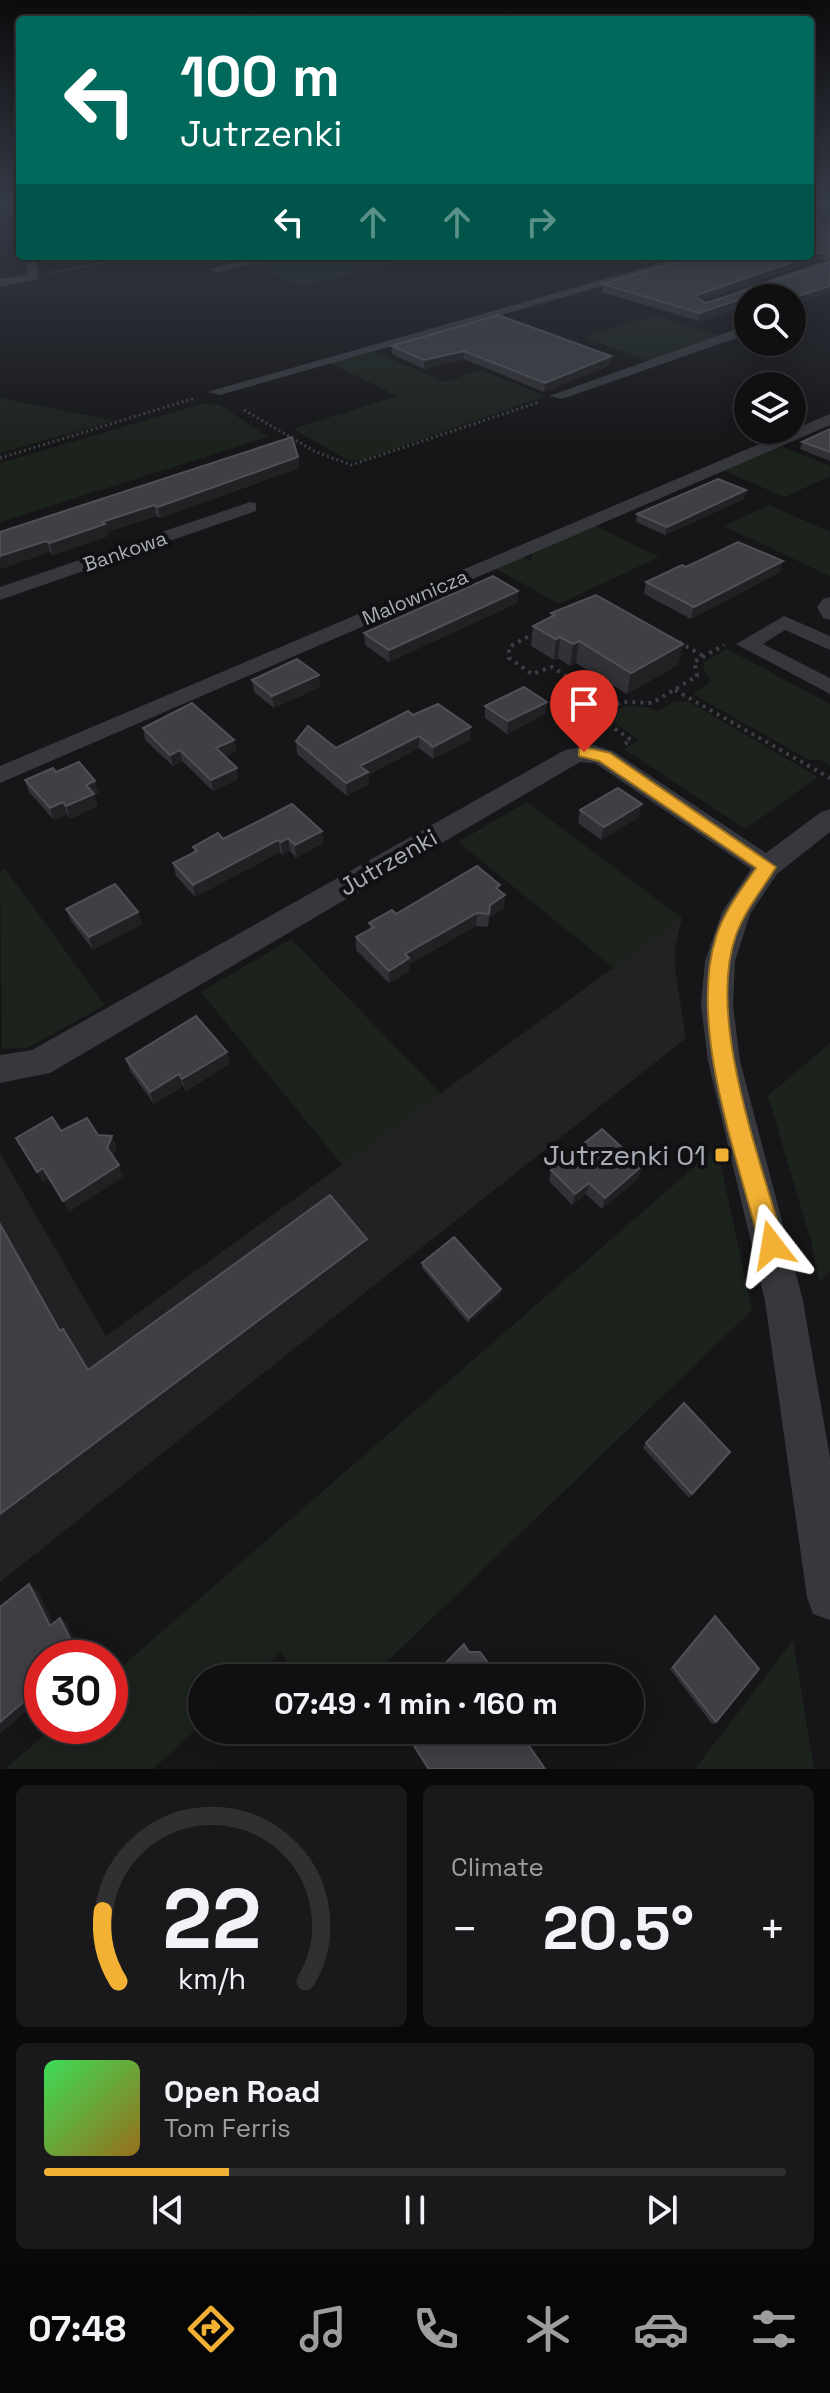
<!DOCTYPE html>
<html lang="en">
<head>
<meta charset="utf-8">
<style>
	body { margin:0; font-family:"Space Grotesk",sans-serif; background:#19191b; color:#f1f3f6; height:100vh; display:flex; flex-direction:column; font-size:30px; white-space:nowrap }
	* { box-sizing:border-box; margin:0 }
	p { font-size:26px; color:#9c9d9f }
	.icon { flex:none; width:44px; height:44px; fill:none; stroke:currentColor; stroke-width:2; stroke-linecap:round; stroke-linejoin:round }
	.map { position:relative; height:1769px; overflow:hidden }
	.panel { display:flex; flex-direction:column; gap:16px; padding:16px; background:#09090a; flex:1 }
	.panel>* { flex:none }
	.top-card { position:absolute; left:16px; top:16px; width:798px; height:244px; border-radius:8px; box-shadow:0 4px 20px #0003,0 0 0 2px #303032; background:#00695c; color:#fff; overflow:hidden }
	.fabs { position:absolute; left:734px; top:284px; display:grid; gap:16px }
	.fabs a { display:grid; place-items:center; width:72px; height:72px; border-radius:50%; background:#101012; box-shadow:0 4px 20px #0003,0 0 0 2px #303032; font-size:40px }
	.speed { position:absolute; left:24px; top:1640px; display:flex; gap:16px; font-size:40px; font-weight:700; text-align:center }
	.speed>* { display:grid; place-content:center; width:104px; height:104px; border-radius:50%; background:#101012; box-shadow:0 4px 20px #0003,0 0 0 2px #303032; line-height:1 }
	.speed .limit { border:12px solid #d22; background:#fff; color:#111 }
	.pin { position:absolute; display:grid; place-items:center; width:68px; height:68px; color:#fff; margin:-82px -34px; border-radius:50% 50% 50% 0; rotate:-45deg; box-shadow:0 0 8px #0007 }
	.pin .icon { rotate:45deg }
	.me { position:absolute; width:88px; margin:-44px; rotate:346deg; stroke-linejoin:round; filter:drop-shadow(0 0 6px #0008) }
	.turn { display:flex; align-items:center; gap:28px; height:168px; padding:0 32px; font-size:36px }
	.turn .icon { width:104px; height:104px; stroke-width:2.5 }
	.turn b { display:block; font-size:56px; line-height:68px }
	.lanes { display:flex; align-items:center; height:76px; padding:0 32px; background:#0003; justify-content:center; gap:40px; direction:ltr }
	.lanes .off { opacity:.35 }
	.big { font-size:60px; font-weight:700; line-height:1.1 }
	.panel .tile { flex:1; display:flex; flex-direction:column; justify-content:center; gap:12px; min-width:0; padding:0 28px; border-radius:12px; background:#19191b }
	.panel .dial { align-items:center; gap:0 }
	.dial svg { height:208px; overflow:visible; fill:none; stroke:#303032; stroke-width:7; stroke-linecap:round; text-anchor:middle }
	.dial text { fill:#f1f3f6; stroke:none }
	.song { display:flex; align-items:center; gap:24px }
	.cover { width:96px; height:96px; border-radius:12px; background:linear-gradient(135deg,hsl(130 70% 55%),hsl(40 70% 35%)) }
	.played { height:8px; border-radius:4px; background:linear-gradient(90deg,#f2b134 25%,#303032 25%) }
	.keys { display:flex; justify-content:space-around; direction:ltr }
	.heat { display:flex; justify-content:space-between; align-items:center; font-size:44px; direction:ltr }
	.panel .tiles { flex:1; display:grid; gap:16px; grid-template-columns:1fr 1fr }
	.tile:last-child { grid-column:span 2 }
	.trip { position:absolute; left:188px; top:1664px; width:456px; height:80px; border-radius:40px; background:#101012; box-shadow:0 4px 20px #0003,0 0 0 2px #303032; font-weight:700; line-height:80px; text-align:center }
	.menu { display:flex; height:128px; justify-content:space-around; align-items:center; background:#060607; color:#9c9d9f }
	.menu .icon { width:56px; height:56px }
	.menu .on { color:#f2b134 }
	.menu b { font-size:36px; color:#f1f3f6 }
	.map>svg:first-child { display:block }
</style>
</head>
<body>
<div class="map">
<svg width="830" height="1769" viewBox="0 0 830 1769">
	<rect width="100%" height="100%" fill="#161618"/>
	<polygon fill="#222225" points="682,918 675,948 675,969 686,1038 0,1582 0,1153 106,1336"/>
	<g fill="#1c231d">
		<polygon points="286,256 426,256 301,286 249,264"/>
		<polygon points="655,315 719,336 648,361 584,337"/>
		<polygon points="373,351 444,382 481,370 545,396 363,460 346,459 293,429 397,396 330,363"/>
		<polygon points="0,398 101,418 114,421 0,453"/>
		<polygon points="202,404 220,405 268,437 0,522 0,463"/>
		<polygon points="778,445 830,466 830,476 785,497 722,470"/>
		<polygon points="769,505 830,532 830,576 724,526"/>
		<polygon points="594,525 659,557 559,604 495,568 522,556 531,561 532,552"/>
		<polygon points="727,649 830,704 830,766 819,759 809,760 693,694 711,681 704,671 704,662"/>
		<path d="M676,701l13,1 129,75 -73,52 -121,-80 15,-9 -33,-23c13,-14 34,-13 52,-6z"/>
		<polygon points="527,802 682,918 614,968 458,842"/>
		<polygon points="5,869 105,1005 27,1048 2,1049 0,872"/>
		<polygon points="291,939 441,1094 343,1166 201,992"/>
		<polygon points="830,1043 830,1271 819,1282 812,1244 768,1096"/>
		<polygon points="717,1147 752,1310 370,1678 297,1678 281,1652 253,1678 202,1678 202,1724 153,1769 5,1769 55,1726 110,1726 110,1677"/>
		<polygon points="793,1640 814,1769 695,1769"/>
	</g>
	<g fill="none" stroke-linecap="round" stroke-linejoin="round">
		<polyline stroke="#3d3f44" stroke-width="2" stroke-dasharray="2 2" stroke-linecap="butt" points="51,273 135,256"/>
		<g stroke="#3d3f44" stroke-width="3" stroke-dasharray="2 3" stroke-linecap="butt">
			<polyline points="244,410 314,451 351,465 539,402"/>
			<polyline points="0,458 195,398"/>
		</g>
		<g stroke="#3d3f44" stroke-width="4" stroke-dasharray="3 5" stroke-linecap="butt">
			<polyline points="535,633 509,647 509,658 532,674 552,667 614,706"/>
			<polyline points="679,642 703,656"/>
			<polyline points="675,690 830,778"/>
			<polyline points="625,744 631,740 597,716 621,702 652,703 697,676 694,662 724,645"/>
		</g>
		<g fill="#37383d" fill-rule="evenodd">
			<polygon points="14,202 20,202 20,211 15,208"/>
			<polygon points="24,256 36,256 38,279 0,287 0,279 28,274"/>
			<polygon points="260,256 282,256 216,273 210,269"/>
			<polygon points="686,256 708,256 220,395 207,392"/>
			<polygon points="821,262 827,266 825,268 747,294 737,291"/>
			<polygon points="748,325 748,334 562,399 549,396"/>
			<polygon points="830,414 830,425 0,783 0,766"/>
			<polygon points="250,502 256,503 256,511 0,600 0,587"/>
			<polygon points="830,597 830,620 823,618 817,607 823,599"/>
			<polygon points="784,616 830,636 830,650 785,630 763,644 830,678 830,694 736,644"/>
			<polygon points="593,745 613,751 766,853 821,812 830,809 830,832 777,874 750,914 735,961 733,1005 740,1061 803,1301 830,1458 830,1620 813,1614 807,1597 765,1301 708,1061 701,1005 705,961 722,912 751,869 595,763 580,762 50,1073 0,1083 0,1055 32,1050 565,750"/>
		</g>
	</g>
	<g fill="#323236" fill-rule="evenodd">
		<path d="M830,223v70l-82,5v12l-8,-3 -42,14 -96,-29 1,-8zM820,259l7,5 -121,39 -5,-2z"/>
		<polygon points="618,256 675,256 647,264"/>
		<polygon points="498,315 610,365 544,392 464,359 424,369 392,354 392,346"/>
		<polygon points="830,429 830,461 800,449 802,442"/>
		<polygon points="298,457 299,468 160,518 156,516 107,532 108,536 53,555 50,552 0,569 0,532"/>
		<polygon points="746,490 744,499 665,535 636,522 637,514"/>
		<polygon points="780,572 691,619 644,594 646,582"/>
		<polygon points="518,591 517,603 389,662 365,645 364,633"/>
		<polygon points="551,613 683,644 678,665 627,694 576,663 570,666 558,658 554,660 531,646 533,626 551,617"/>
		<polygon points="252,680 320,687 274,708 254,692"/>
		<polygon points="547,702 545,714 507,734 485,718 485,706"/>
		<polygon points="413,715 470,740 433,759 419,748 368,775 369,784 347,796 297,754 296,741 336,748"/>
		<polygon points="143,728 234,740 236,751 225,757 238,779 213,791 182,761 173,766 145,740"/>
		<polygon points="56,772 99,793 94,795 98,806 70,819 67,814 54,820 29,792 25,780"/>
		<polygon points="580,810 639,817 601,840 578,823"/>
		<polygon points="322,831 323,843 296,858 290,851 283,855 280,852 195,897 176,876 173,863 194,852 193,847 223,839"/>
		<polygon points="500,890 504,908 489,918 488,927 476,926 409,964 409,971 389,983 356,950 356,937 370,929 369,923 396,914"/>
		<polygon points="66,909 138,912 142,924 93,950 71,921"/>
		<polygon points="227,1052 229,1064 186,1091 183,1086 154,1104 130,1071 126,1059"/>
		<polygon points="551,1170 639,1178 602,1209 586,1194 572,1205 549,1181"/>
		<polygon points="422,1263 501,1294 468,1323 422,1268"/>
		<polygon points="646,1443 727,1456 689,1498 643,1448"/>
		<polygon points="715,1616 716,1722 712,1724 670,1669"/>
		<polygon points="403,1730 518,1730 545,1769 427,1769"/>
	</g>
	<g fill="#212124">
		<polygon points="822,252 820,259 692,304 694,296"/>
		<polygon points="650,256 675,256 647,264 648,257"/>
		<polygon points="830,286 830,293 792,305 792,298"/>
		<polygon points="741,299 740,307 698,321 699,313"/>
		<polygon points="464,351 464,359 424,369 424,360"/>
		<polygon points="611,356 610,365 544,392 545,383"/>
		<polygon points="298,457 299,468 160,518 158,507"/>
		<polygon points="746,490 744,499 665,535 667,527"/>
		<polygon points="154,505 156,516 107,532 108,536 53,555 50,543 102,522"/>
		<polygon points="46,541 50,552 0,569 0,556"/>
		<polygon points="783,561 780,572 691,619 694,607"/>
		<polygon points="518,591 517,603 389,662 389,650"/>
		<polygon points="560,637 558,658 554,660 556,639"/>
		<polygon points="579,641 576,663 570,666 573,644"/>
		<polygon points="683,644 678,665 627,694 631,673"/>
		<polygon points="319,675 320,687 274,708 272,696"/>
		<polygon points="547,702 545,714 507,734 508,721"/>
		<polygon points="471,727 470,740 433,759 433,747"/>
		<polygon points="419,736 419,748 368,775 369,784 347,796 346,783 360,766"/>
		<polygon points="234,740 236,751 218,760 216,748"/>
		<polygon points="180,750 182,761 173,766 170,755"/>
		<polygon points="237,768 238,779 213,791 211,780"/>
		<polygon points="95,781 99,793 94,795 98,806 70,819 66,806 86,785"/>
		<polygon points="63,802 67,814 54,820 50,808"/>
		<polygon points="642,804 639,817 601,840 604,827"/>
		<polygon points="322,831 323,843 296,858 295,845"/>
		<polygon points="288,838 290,851 283,855 281,842"/>
		<polygon points="278,840 280,852 195,897 193,885"/>
		<polygon points="505,895 504,908 489,918 490,905"/>
		<polygon points="138,912 142,924 93,950 89,937"/>
		<polygon points="477,913 476,926 409,964 409,971 389,983 389,971 405,954"/>
		<polygon points="227,1052 229,1064 186,1091 182,1079"/>
		<polygon points="179,1074 183,1086 154,1104 150,1092"/>
		<polygon points="112,1136 117,1148 112,1159 107,1148"/>
		<polygon points="119,1165 123,1177 69,1212 63,1201"/>
		<polygon points="642,1166 639,1178 602,1209 605,1198"/>
		<polygon points="43,1168 49,1179 43,1183 37,1172"/>
		<polygon points="589,1183 586,1194 572,1205 575,1194"/>
		<polygon points="0,1222 68,1342 60,1331"/>
		<polygon points="367,1239 367,1251 0,1529 0,1514"/>
		<polygon points="501,1289 501,1294 468,1323 469,1318"/>
		<polygon points="29,1584 37,1590 58,1632 50,1626"/>
		<polygon points="60,1618 67,1623 84,1658 75,1658"/>
		<polygon points="42,1686 42,1697 0,1734 0,1722"/>
	</g>
	<g fill="#3f3f44" stroke="#4f5156" stroke-width="2">
		<polygon points="810,222 823,225 830,223 830,257 822,252 810,256"/>
		<polygon points="696,256 810,256 694,296 706,303 828,263 830,261 830,286 792,298 748,298 748,301 741,299 699,313 603,284"/>
		<polygon points="498,315 611,356 545,383 464,351 424,360 392,346"/>
		<polygon points="830,429 830,452 802,442"/>
		<polygon points="292,437 298,457 158,507 154,505 102,522 105,524 50,543 46,541 0,556 0,532"/>
		<polygon points="718,479 746,490 667,527 637,514"/>
		<polygon points="738,542 783,561 694,607 646,582 682,565 686,567"/>
		<polygon points="493,576 518,591 389,650 364,633"/>
		<polygon points="596,595 683,644 631,673 579,641 573,644 560,637 556,639 533,626 555,615 551,613"/>
		<polygon points="297,659 319,675 272,696 252,680"/>
		<polygon points="524,687 547,702 508,721 485,706"/>
		<polygon points="192,703 234,740 216,748 237,768 211,780 180,750 170,755 143,728"/>
		<polygon points="438,704 471,727 433,747 419,736 360,766 368,772 346,783 296,741 308,726 336,748 408,711 413,715"/>
		<polygon points="79,762 95,781 86,785 94,794 66,806 63,802 50,808 25,780 53,768 56,772"/>
		<polygon points="618,788 642,804 604,827 580,810"/>
		<polygon points="292,804 322,831 295,845 288,838 281,842 278,840 193,885 173,863 197,851 193,847 218,833 223,839"/>
		<polygon points="477,866 500,885 496,888 505,895 490,905 489,914 477,913 405,954 409,958 389,971 356,937 374,927 369,923 392,910 396,914"/>
		<polygon points="115,884 138,912 89,937 66,909"/>
		<polygon points="196,1016 227,1052 182,1079 179,1074 150,1092 126,1059"/>
		<polygon points="52,1117 61,1131 87,1118 98,1135 112,1136 107,1148 119,1165 63,1201 43,1168 37,1172 16,1138"/>
		<polygon points="602,1129 642,1166 605,1198 589,1183 575,1194 551,1170"/>
		<polygon points="330,1195 367,1239 0,1514 0,1224 60,1331 63,1329 88,1370"/>
		<polygon points="454,1237 501,1289 469,1318 422,1263"/>
		<polygon points="684,1403 730,1452 692,1494 646,1443"/>
		<polygon points="29,1584 50,1626 60,1618 78,1655 75,1658 42,1658 42,1686 0,1722 0,1607"/>
		<polygon points="715,1616 759,1669 716,1722 673,1667"/>
		<polygon points="464,1644 469,1652 480,1652 494,1671 494,1678 431,1678"/>
		<polygon points="404,1730 518,1730 545,1769 429,1769"/>
	</g>
	<linearGradient id="sky" x2="0" y2="1"><stop stop-color="#0c0c0d"/><stop offset="0.45" stop-color="#363c48"/><stop offset="1" stop-color="#363c48" stop-opacity="0"/></linearGradient>
	<rect width="830" height="449" fill="url(#sky)"/>
	<path fill="#f2b134" stroke="#9d7322" stroke-width="2" d="M584,747l26,6 166,114c-14,23 -31,43 -40,68 -30,84 25,225 48,310l-3,8 -9,4 -8,-4 -4,-8c-23,-89 -72,-219 -44,-308 8,-26 25,-47 40,-69l-157,-107 -20,-5v-7z"/>
	<rect fill="#f2b134" stroke="#111113" stroke-width="3" x="714" y="1147" width="16" height="16" rx="4"/>
	<g text-anchor="middle" dominant-baseline="central" stroke-width="8" stroke-linejoin="round" paint-order="stroke">
		<g font-size="20" fill="#a8adb8" stroke="#111113">
			<text transform="translate(125 551) rotate(-19)">Bankowa</text>
			<text transform="translate(415 597) rotate(-23)">Malownicza</text>
		</g>
		<g font-size="24" fill="#a8adb8" stroke="#111113">
			<text transform="translate(388 862) rotate(-30)">Jutrzenki</text>
		</g>
		<g font-size="28" fill="#a8adb8" stroke="#111113" text-anchor="end">
			<text x="706" y="1155">Jutrzenki 01</text>
		</g>
	</g>
</svg>
<div class="fabs">
<a><svg class="icon" aria-label="search" viewBox="0 0 24 24"><circle cx="10" cy="10" r="6"/><path d="M15 15l6 6"/></svg></a>
<a><svg class="icon" aria-label="layers" viewBox="0 0 24 24"><path d="M12 4l9 5-9 5-9-5zM3 14l9 5 9-5"/></svg></a>
</div>
<div class="speed"><div class="limit">30</div></div>
<div class="pin" style="left:584px;top:752px;background:#d93025"><svg class="icon" aria-label="arrive" viewBox="0 0 24 24"><path d="M6 21V4h12l-3 4 3 4H6"/></svg></div>
<svg class="me" style="left:772px;top:1245px" viewBox="-20 -20 40 40"><path d="M0-17L14 15 0 8-14 15z" fill="#f2b134" stroke="#fff" stroke-width="4"/></svg>
<div class="trip">07:49 · 1 min · 160 m</div>
<div class="top-card">
<div class="turn"><svg class="icon" aria-label="left" viewBox="0 0 24 24"><path d="M17 20v-9H6M10 6l-5 5 5 5"/></svg><div><b>100 m</b>Jutrzenki</div></div>
<div class="lanes"><svg class="icon" aria-label="left" viewBox="0 0 24 24"><path d="M17 20v-9H6M10 6l-5 5 5 5"/></svg><svg class="icon off" aria-label="ahead" viewBox="0 0 24 24"><path d="M12 20V5M6 11l6-6 6 6"/></svg><svg class="icon off" aria-label="ahead" viewBox="0 0 24 24"><path d="M12 20V5M6 11l6-6 6 6"/></svg><svg class="icon off" aria-label="right" viewBox="0 0 24 24"><path d="M7 20v-9h11M14 6l5 5-5 5"/></svg></div>
</div>
</div>
<section class="panel">
<div class="tiles">
<div class="tile dial"><svg viewBox="0 0 100 80">
<path d="M14 69A42 42 0 1 1 86 69"/>
<path d="M14 69A42 42 0 0 1 8 42" stroke="#f2b134"/>
<text x="50" y="56" font-size="32" font-weight="700">22</text>
<text x="50" y="72" font-size="11">km/h</text>
</svg></div>
<div class="tile"><p>Climate</p>
<div class="heat"><a>−</a><b class="big">20.5°</b><a>+</a></div>
</div>
<div class="tile">
<div class="song"><i class="cover"></i><div><b>Open Road</b><p>Tom Ferris</p></div></div>
<div class="played"></div>
<div class="keys"><svg class="icon" aria-label="previous" viewBox="0 0 24 24"><path d="M18 5L8 12l10 7zM5 5v14"/></svg><svg class="icon" aria-label="pause" viewBox="0 0 24 24"><path d="M8 5v14M16 5v14"/></svg><svg class="icon" aria-label="next" viewBox="0 0 24 24"><path d="M6 5l10 7-10 7zM19 5v14"/></svg></div>
</div>
</div>
</section>
<nav class="menu">
<b>07:48</b>
<svg class="icon on" aria-label="directions" viewBox="0 0 24 24"><path d="M12 3l9 9-9 9-9-9zM9 14v-3h6M13 9l2 2-2 2"/></svg>
<svg class="icon" aria-label="music" viewBox="0 0 24 24"><path d="M9 18V5l10-2v13"/><circle cx="6" cy="18" r="3"/><circle cx="16" cy="16" r="3"/></svg>
<svg class="icon" aria-label="phone" viewBox="0 0 24 24"><path d="M5 4h4l2 5-3 2q2 4 5 5l2-3 5 2v4C11 20 4 13 5 4z"/></svg>
<svg class="icon" aria-label="climate" viewBox="0 0 24 24"><path d="M12 3v18M4 7l16 10M4 17L20 7"/></svg>
<svg class="icon" aria-label="car" viewBox="0 0 24 24"><path d="M5 17H2v-5l4-1 3-4h7l3 4 3 1v5h-3M9 17h6M6 11h13"/><circle cx="7" cy="17" r="2"/><circle cx="17" cy="17" r="2"/></svg>
<svg class="icon" aria-label="filters" viewBox="0 0 24 24"><path d="M4 7h16M4 17h16"/><circle cx="9" cy="7" r="2"/><circle cx="15" cy="17" r="2"/></svg>
</nav>
</body>
</html>
